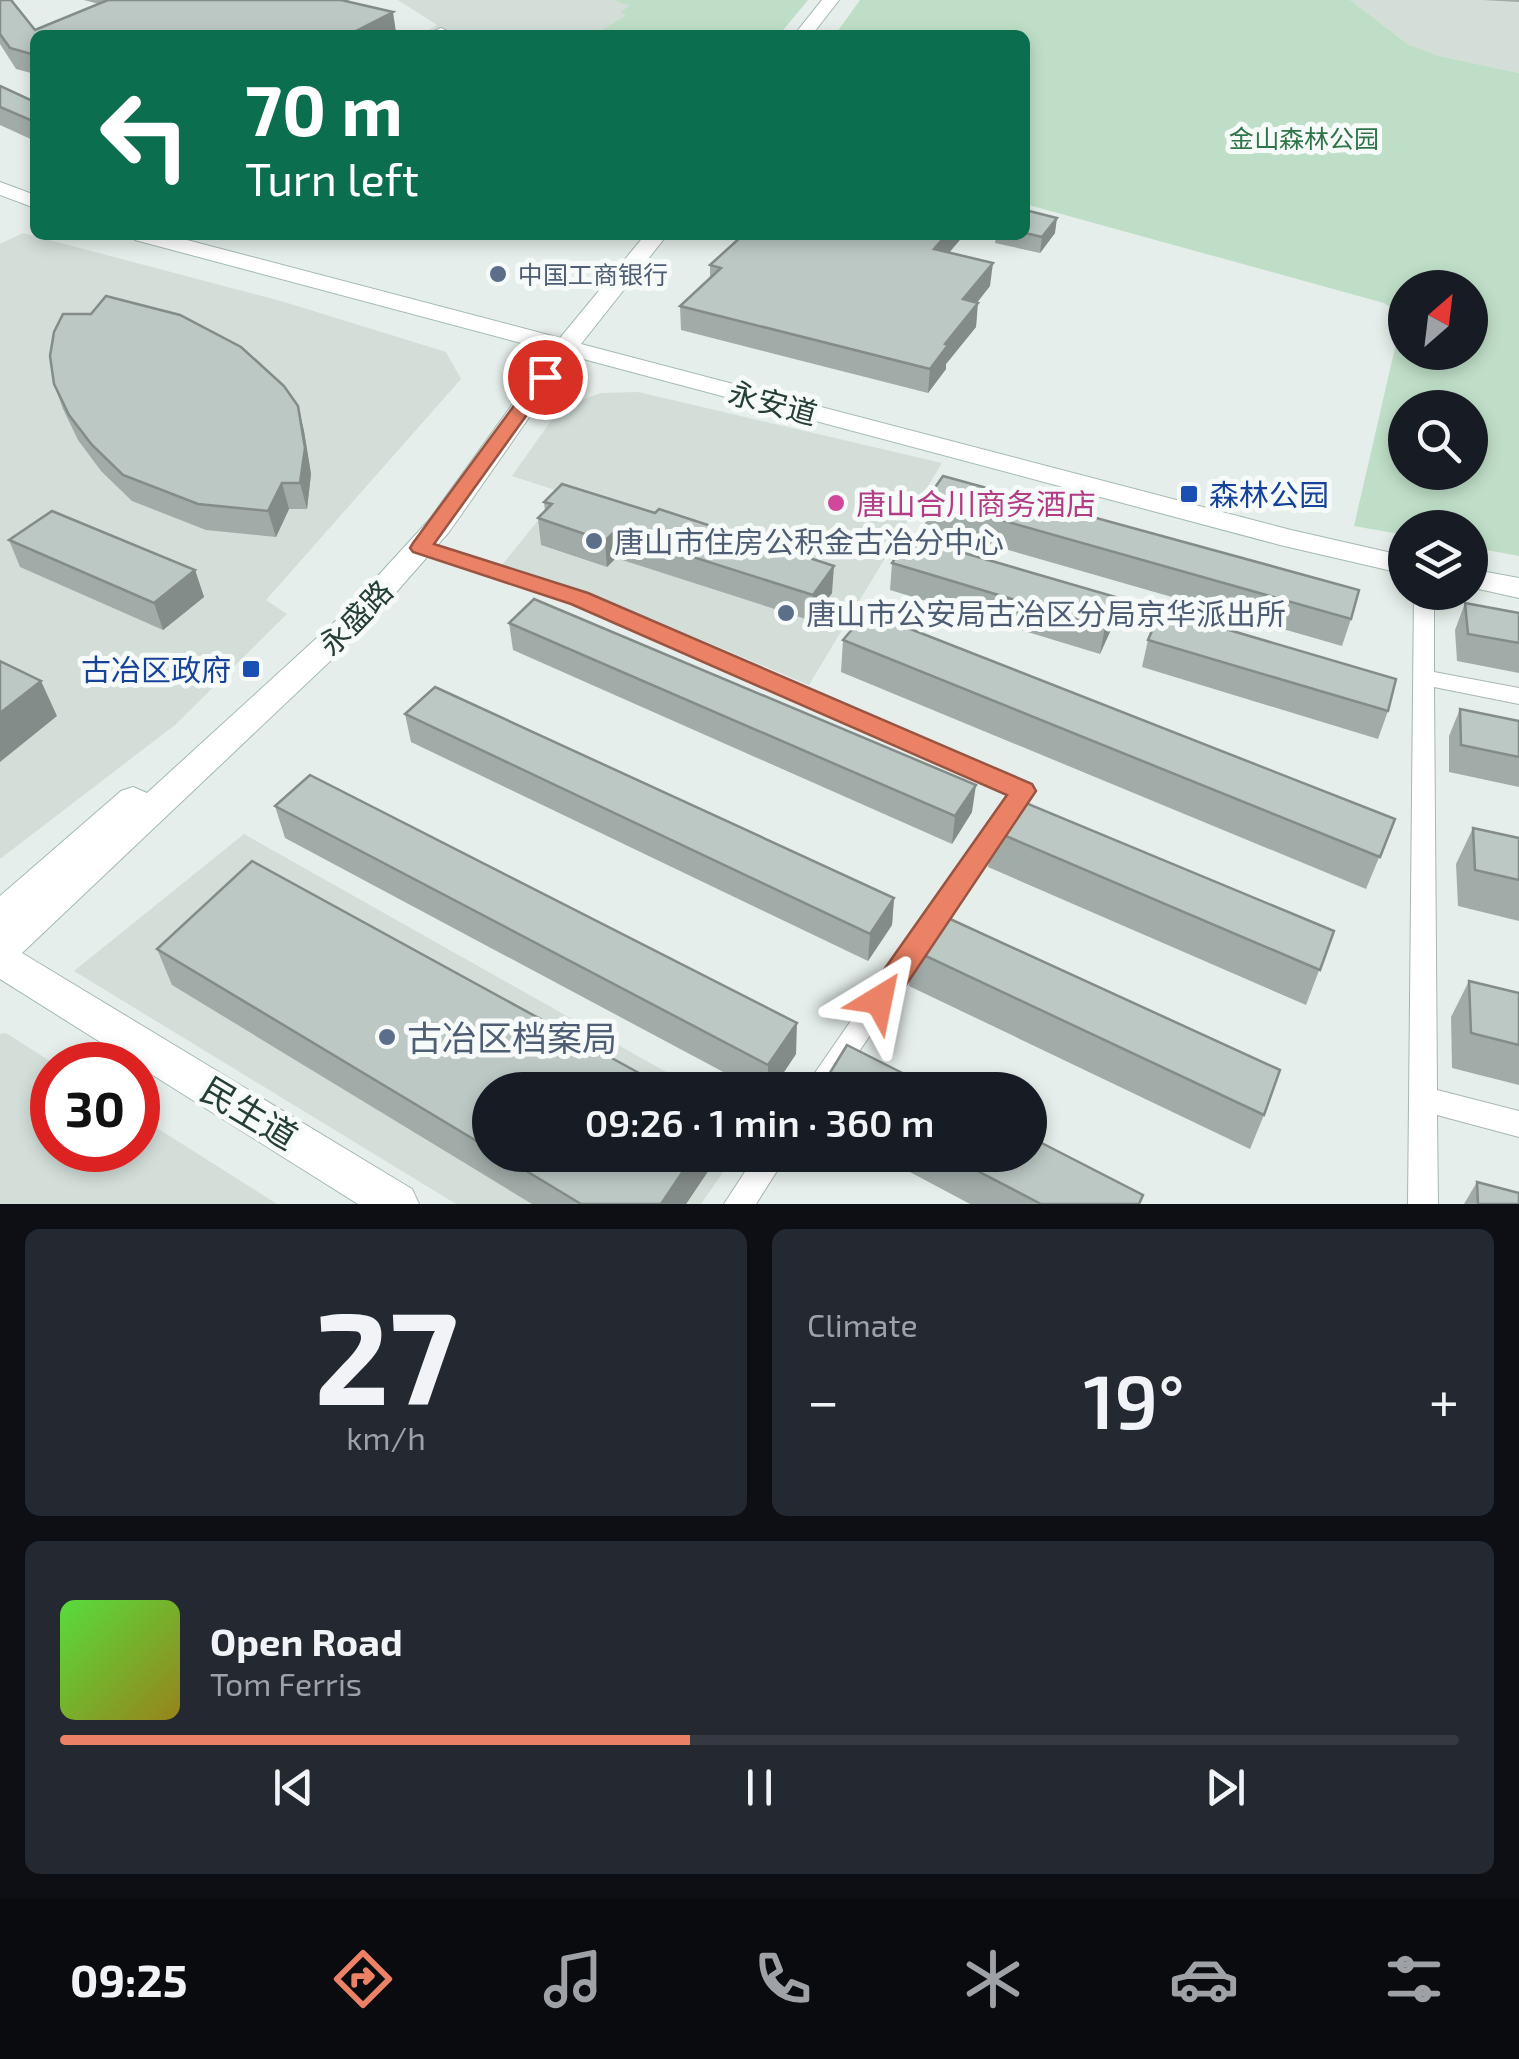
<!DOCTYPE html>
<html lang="en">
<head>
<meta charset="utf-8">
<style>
	body { margin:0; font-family:"Exo 2","Noto Sans SC",sans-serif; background:#242831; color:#f1f3f6; height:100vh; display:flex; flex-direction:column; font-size:38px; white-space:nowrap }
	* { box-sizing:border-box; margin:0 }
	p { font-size:32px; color:#9ea1a6 }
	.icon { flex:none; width:55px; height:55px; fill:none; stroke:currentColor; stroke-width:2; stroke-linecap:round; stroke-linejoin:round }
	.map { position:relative; height:1204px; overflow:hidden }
	.details { display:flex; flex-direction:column; gap:25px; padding:25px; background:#0d0f14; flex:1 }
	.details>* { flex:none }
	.hud { position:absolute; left:30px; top:30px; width:1000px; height:210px; border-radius:15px; box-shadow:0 5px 15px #0003; background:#0b6e4f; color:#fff; overflow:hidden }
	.needle { width:65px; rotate:28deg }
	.tools { position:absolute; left:1388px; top:270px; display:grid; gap:20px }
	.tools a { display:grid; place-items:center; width:100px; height:100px; border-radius:50%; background:#171b24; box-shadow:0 5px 15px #0003; font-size:50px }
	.speed { position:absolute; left:30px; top:1042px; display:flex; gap:20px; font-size:50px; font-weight:700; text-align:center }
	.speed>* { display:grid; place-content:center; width:130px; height:130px; border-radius:50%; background:#171b24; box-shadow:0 5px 15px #0003; line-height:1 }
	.speed .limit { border:15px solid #d22; background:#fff; color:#111 }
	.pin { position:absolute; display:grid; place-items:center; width:85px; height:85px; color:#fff; margin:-42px; border:5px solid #fff; border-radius:50%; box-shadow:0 2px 10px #0007 }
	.me { position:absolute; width:110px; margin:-55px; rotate:35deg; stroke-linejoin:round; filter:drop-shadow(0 0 8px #0008) }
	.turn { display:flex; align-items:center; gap:35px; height:210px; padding:0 50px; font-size:45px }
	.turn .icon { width:130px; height:130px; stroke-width:2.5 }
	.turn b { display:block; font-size:70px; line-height:85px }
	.big { font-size:75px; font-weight:600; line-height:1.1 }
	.details .card { flex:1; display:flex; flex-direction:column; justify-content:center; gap:15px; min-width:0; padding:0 35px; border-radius:15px; background:#242831 }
	.details .dial { align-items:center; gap:0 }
	.dial b { font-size:130px; line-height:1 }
	.song { display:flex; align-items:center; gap:30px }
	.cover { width:120px; height:120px; border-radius:15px; background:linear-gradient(135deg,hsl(110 70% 55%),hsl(50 70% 35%)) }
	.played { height:10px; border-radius:5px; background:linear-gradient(90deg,#ec8265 45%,#363941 45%) }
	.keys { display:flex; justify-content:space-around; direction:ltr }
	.heat { display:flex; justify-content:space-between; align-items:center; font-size:55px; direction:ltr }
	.details .tiles { flex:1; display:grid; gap:25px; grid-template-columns:1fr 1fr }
	.card:last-child { grid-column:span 2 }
	.trip { position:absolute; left:472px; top:1072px; width:575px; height:100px; border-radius:50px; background:#171b24; box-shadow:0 5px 15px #0003; font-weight:600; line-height:100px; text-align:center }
	.dock { display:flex; height:160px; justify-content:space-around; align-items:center; background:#090b0e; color:#9ea1a6 }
	.dock .icon { width:70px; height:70px }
	.dock .on { color:#ec8265 }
	.dock b { font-size:45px; color:#f1f3f6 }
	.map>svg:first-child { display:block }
</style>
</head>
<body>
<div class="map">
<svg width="1519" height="1204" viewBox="0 0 1519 1204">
	<rect width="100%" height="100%" fill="#e5eeea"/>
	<g fill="#d3ded9">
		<polygon points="398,0 614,0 723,35 435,35 425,32 437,25"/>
		<polygon points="1350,0 1519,0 1519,73 1439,56 1409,45"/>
		<polygon points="23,233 281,301 446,352 461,379 266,600 287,614 175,725 0,859 0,244"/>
		<polygon points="638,392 942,463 809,685 585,591 502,565 561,492 512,476 553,418 578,401 601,393"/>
		<polygon points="244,834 698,1090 490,1090 490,1155 735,1155 701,1204 456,1204 74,971"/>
		<polygon points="6,1033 56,1065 52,1065 52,1150 138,1150 138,1116 277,1204 0,1204 0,1034"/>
	</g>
	<g fill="#bfdec7" fill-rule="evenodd">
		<polygon points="614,0 808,0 779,35 595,35 625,16 621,12 629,6"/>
		<path d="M860,0h490l59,45 30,11 80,17v483l-49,-9v-19h-65v7l-51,-9 46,-200 -4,-15 -12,-8 -359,-99v-169h-190zM1405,288h65v64h-65zM1405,408h65v64h-65z"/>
	</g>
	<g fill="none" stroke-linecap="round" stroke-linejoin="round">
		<defs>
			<g id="street">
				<polygon points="441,28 447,31 445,33 426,35"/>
				<polygon points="421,542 587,593 1031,785 1034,791 1031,797 833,1090 803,1090 1008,794 573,603 414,552 411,548"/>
				<polygon points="1414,592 1434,592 1434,672 1519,688 1519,704 1434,687 1437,1090 1519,1111 1519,1137 1437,1115 1438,1204 1408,1204"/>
				<polygon points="756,1155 787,1155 756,1204 724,1204"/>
			</g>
			<g id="secondary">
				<polygon points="822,0 839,0 812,35 794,35"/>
				<polygon points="0,182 35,195 35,208 0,195"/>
				<polygon points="132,235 168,235 560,338 645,235 667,235 581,344 1291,530 1405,556 1405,574 1280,545 572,356 449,532 364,629 22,953 412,1189 419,1204 358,1204 0,979 0,896 121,791 133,787 147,793 342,615 429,520 551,351 135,240"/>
				<polygon points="1470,569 1519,578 1519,598 1470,587"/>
			</g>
		</defs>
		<use href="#street" stroke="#a8b6b1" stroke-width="2"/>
		<use href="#secondary" stroke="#a4b9b1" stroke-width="2"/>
		<use href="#street" fill="#fff" fill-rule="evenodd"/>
		<use href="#secondary" fill="#fff" fill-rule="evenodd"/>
	</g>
	<g fill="#a1aca8">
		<polygon points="0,0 35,30 99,4 84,0 350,0 347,1 396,32 390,35 35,35 35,74 16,69 0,44"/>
		<polygon points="1482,0 1519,0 1519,2"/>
		<polygon points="0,86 35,102 35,141 0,125"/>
		<polygon points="1025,210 1055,233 1040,253 995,243 996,235 1025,235"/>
		<polygon points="736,235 964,235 949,252 990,286 977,303 976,327 946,364 946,369 928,393 681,330 680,306 710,278 710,265 736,241"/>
		<polygon points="54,384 298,406 304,431 311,474 307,509 289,509 276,537 206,530 132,501 101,471 78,440 63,409"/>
		<polygon points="927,499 1351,619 1342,646 925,526"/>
		<polygon points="544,502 832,593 812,621 616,558 607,567 541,545 538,518 545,511"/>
		<polygon points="9,540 195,570 204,597 163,630 20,567"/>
		<polygon points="892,563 1113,625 1100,654 890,590"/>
		<polygon points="1465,603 1519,613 1519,673 1457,661 1455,630"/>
		<polygon points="509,623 972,812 952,844 513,650"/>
		<polygon points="843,640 1395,819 1366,889 841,672"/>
		<polygon points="1148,640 1388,711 1378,739 1142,667"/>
		<polygon points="1460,709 1519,721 1519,787 1449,772 1449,736"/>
		<polygon points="405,714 894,898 892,925 868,961 411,742"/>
		<polygon points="275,806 796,1054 772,1090 757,1090 285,838"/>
		<polygon points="1473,828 1519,838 1519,921 1458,906 1456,864"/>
		<polygon points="994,831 1334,931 1306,1005 988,867"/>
		<polygon points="157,949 490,1090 490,1155 719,1155 686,1204 532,1204 172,985"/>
		<polygon points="913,950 1264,1115 1250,1149 909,986"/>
		<polygon points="1469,981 1519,993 1519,1085 1452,1068 1451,1017"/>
		<polygon points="878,1155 1030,1155 1143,1195 1140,1204 970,1204"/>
		<polygon points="1477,1182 1519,1204 1464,1204"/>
	</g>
	<g fill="#838c88">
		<polygon points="393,12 396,32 390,35 357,35 356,31"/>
		<polygon points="1057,218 1055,233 1040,253 1042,237"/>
		<polygon points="947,235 964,235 933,272 934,249"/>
		<polygon points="993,263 990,286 960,323 963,299"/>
		<polygon points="978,303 976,327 946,364 946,369 928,393 930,369 945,344"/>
		<polygon points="298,406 304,431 311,474 307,509 300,483"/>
		<polygon points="282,483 289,509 276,537 268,511"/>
		<polygon points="614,532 616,558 607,567 605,541"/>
		<polygon points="834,566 832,593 812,621 813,595"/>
		<polygon points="195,570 204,597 163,630 154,603"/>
		<polygon points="1119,598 1113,625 1100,654 1105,627"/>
		<polygon points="41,681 57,716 0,762 0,713"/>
		<polygon points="976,785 972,812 952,844 955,816"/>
		<polygon points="894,898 892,925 868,961 870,934"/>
		<polygon points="797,1023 796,1054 772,1090 768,1090 768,1065"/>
		<polygon points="694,1155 719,1155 686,1204 661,1204"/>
	</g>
	<g fill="#bbc8c3" stroke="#838c88" stroke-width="2.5">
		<polygon points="0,0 11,0 35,30 108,0 341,0 393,12 356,31 375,35 35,35 35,55 10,48 0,34"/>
		<polygon points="0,86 35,102 35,122 0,107"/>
		<polygon points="1025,210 1057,218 1042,237 1025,233"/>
		<polygon points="743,235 946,235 934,249 993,263 963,299 978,303 945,344 948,345 930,369 680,306 721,268 710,265"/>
		<polygon points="106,296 180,315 241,347 284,386 298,406 305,448 300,483 282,483 268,511 198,504 123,475 92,445 69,415 54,384 50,356 54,332 63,314 91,314"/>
		<polygon points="943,476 1359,590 1351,619 927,499"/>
		<polygon points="562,484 655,513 659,509 834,566 813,595 614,532 605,541 538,518 552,504 544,502"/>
		<polygon points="52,511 195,570 154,603 9,540"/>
		<polygon points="909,537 1119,598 1105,627 892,563"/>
		<polygon points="534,599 976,785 955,816 509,623"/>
		<polygon points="1465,603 1519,613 1519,643 1468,634"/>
		<polygon points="1161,610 1396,679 1388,711 1148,640"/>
		<polygon points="867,612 1395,819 1380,857 843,640"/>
		<polygon points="0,661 41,681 0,713"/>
		<polygon points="435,687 894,898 870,934 405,714"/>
		<polygon points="1460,709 1519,721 1519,757 1461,745"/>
		<polygon points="310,775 797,1023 768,1065 275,806"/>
		<polygon points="1016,799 1334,931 1320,970 994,831"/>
		<polygon points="1473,828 1519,838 1519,880 1475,870"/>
		<polygon points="252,861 670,1090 490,1090 490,1149 157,949"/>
		<polygon points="937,913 1280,1070 1264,1115 913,950"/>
		<polygon points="1469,981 1519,993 1519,1045 1471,1033"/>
		<polygon points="847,1045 936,1090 822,1090 820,1089"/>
		<polygon points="1030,1137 1143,1195 1139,1204 1041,1204 947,1155 1030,1155"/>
		<polygon points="500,1155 694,1155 661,1204 581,1204"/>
		<polygon points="1477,1182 1519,1193 1519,1204 1478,1204"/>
	</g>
	<polygon fill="#ec8265" stroke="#995442" stroke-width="2.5" points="545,372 554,377 434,544 588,593 1032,784 1036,791 890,1009 879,1013 869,1009 864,1000 869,991 1007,795 571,604 413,552 410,548 413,543 538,373"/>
	<g fill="#5c6f8a" stroke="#f6faf8" stroke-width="4">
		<circle cx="498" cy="274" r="10"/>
		<circle cx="594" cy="541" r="10"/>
		<circle cx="786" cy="613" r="10"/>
		<circle cx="387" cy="1037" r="10"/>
	</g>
	<g fill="#1a4fb4" stroke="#f6faf8" stroke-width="4">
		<rect x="1179" y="484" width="20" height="20" rx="5"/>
		<rect x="241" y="659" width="20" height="20" rx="5"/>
	</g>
	<circle fill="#d1479c" stroke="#f6faf8" stroke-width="4" cx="836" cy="503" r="10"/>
	<g text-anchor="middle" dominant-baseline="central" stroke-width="10" stroke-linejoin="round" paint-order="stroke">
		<g font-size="25" fill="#307549" stroke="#f6faf8">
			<text x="1304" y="138">金山森林公园</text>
		</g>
		<g font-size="25" fill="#4e5e75" stroke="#f6faf8" text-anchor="start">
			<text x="518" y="274">中国工商银行</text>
		</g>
		<g font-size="30" fill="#253f37" stroke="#f6faf8">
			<text transform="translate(773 402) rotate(15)">永安道</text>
			<text transform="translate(355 617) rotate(-46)">永盛路</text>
		</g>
		<g font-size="30" fill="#164399" stroke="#f6faf8" text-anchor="start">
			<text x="1209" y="494">森林公园</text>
			<text x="231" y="669" text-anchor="end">古冶区政府</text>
		</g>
		<g font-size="30" fill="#b23c85" stroke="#f6faf8" text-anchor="start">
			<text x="856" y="503">唐山合川商务酒店</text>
		</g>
		<g font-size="30" fill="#4e5e75" stroke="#f6faf8" text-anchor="start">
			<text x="614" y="541">唐山市住房公积金古冶分中心</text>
			<text x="806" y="613">唐山市公安局古冶区分局京华派出所</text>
		</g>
		<g font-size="35" fill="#4e5e75" stroke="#f6faf8" text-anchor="start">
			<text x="407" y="1037">古冶区档案局</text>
		</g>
		<g font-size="35" fill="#253f37" stroke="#f6faf8">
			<text transform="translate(250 1112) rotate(31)">民生道</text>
		</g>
	</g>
</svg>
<div class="tools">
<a><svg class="needle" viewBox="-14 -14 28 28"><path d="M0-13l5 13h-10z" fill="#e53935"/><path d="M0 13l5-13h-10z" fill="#9ea1a6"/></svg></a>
<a><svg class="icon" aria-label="search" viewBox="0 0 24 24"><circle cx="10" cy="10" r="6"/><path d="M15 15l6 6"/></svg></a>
<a><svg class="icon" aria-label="layers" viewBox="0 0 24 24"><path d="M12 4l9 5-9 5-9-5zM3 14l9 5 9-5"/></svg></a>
</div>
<div class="speed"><div class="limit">30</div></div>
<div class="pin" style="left:545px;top:377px;background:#d93025"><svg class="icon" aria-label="arrive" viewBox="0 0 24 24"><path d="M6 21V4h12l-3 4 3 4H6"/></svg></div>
<svg class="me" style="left:879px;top:1000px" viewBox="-20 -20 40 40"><path d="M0-17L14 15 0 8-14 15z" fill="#ec8265" stroke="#fff" stroke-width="4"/></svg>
<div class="trip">09:26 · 1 min · 360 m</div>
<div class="hud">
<div class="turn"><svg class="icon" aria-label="left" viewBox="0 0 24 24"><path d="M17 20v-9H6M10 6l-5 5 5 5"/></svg><div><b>70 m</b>Turn left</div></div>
</div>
</div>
<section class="details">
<div class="tiles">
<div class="card dial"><b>27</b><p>km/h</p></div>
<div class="card"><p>Climate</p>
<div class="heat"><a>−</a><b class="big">19°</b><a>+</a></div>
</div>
<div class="card">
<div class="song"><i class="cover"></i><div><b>Open Road</b><p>Tom Ferris</p></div></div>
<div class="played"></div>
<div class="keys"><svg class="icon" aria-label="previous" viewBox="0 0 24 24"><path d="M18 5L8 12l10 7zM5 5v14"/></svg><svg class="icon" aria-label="pause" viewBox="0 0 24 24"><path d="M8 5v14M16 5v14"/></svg><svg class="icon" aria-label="next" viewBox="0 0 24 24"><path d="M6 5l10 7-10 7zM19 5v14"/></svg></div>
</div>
</div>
</section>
<nav class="dock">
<b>09:25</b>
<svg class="icon on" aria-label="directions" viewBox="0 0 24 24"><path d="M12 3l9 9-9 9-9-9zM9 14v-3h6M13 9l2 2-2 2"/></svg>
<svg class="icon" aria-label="music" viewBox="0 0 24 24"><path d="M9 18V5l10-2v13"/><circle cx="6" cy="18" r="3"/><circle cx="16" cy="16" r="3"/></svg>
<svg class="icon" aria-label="phone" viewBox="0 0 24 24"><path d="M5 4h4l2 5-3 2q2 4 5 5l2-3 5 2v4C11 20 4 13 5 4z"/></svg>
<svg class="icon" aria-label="climate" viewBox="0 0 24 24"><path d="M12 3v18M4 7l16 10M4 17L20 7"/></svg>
<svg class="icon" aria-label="car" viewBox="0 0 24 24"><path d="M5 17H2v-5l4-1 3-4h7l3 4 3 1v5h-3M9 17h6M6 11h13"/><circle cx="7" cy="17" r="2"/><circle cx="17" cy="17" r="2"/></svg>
<svg class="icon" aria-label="filters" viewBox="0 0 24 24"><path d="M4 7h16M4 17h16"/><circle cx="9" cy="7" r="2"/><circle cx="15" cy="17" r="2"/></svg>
</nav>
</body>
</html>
